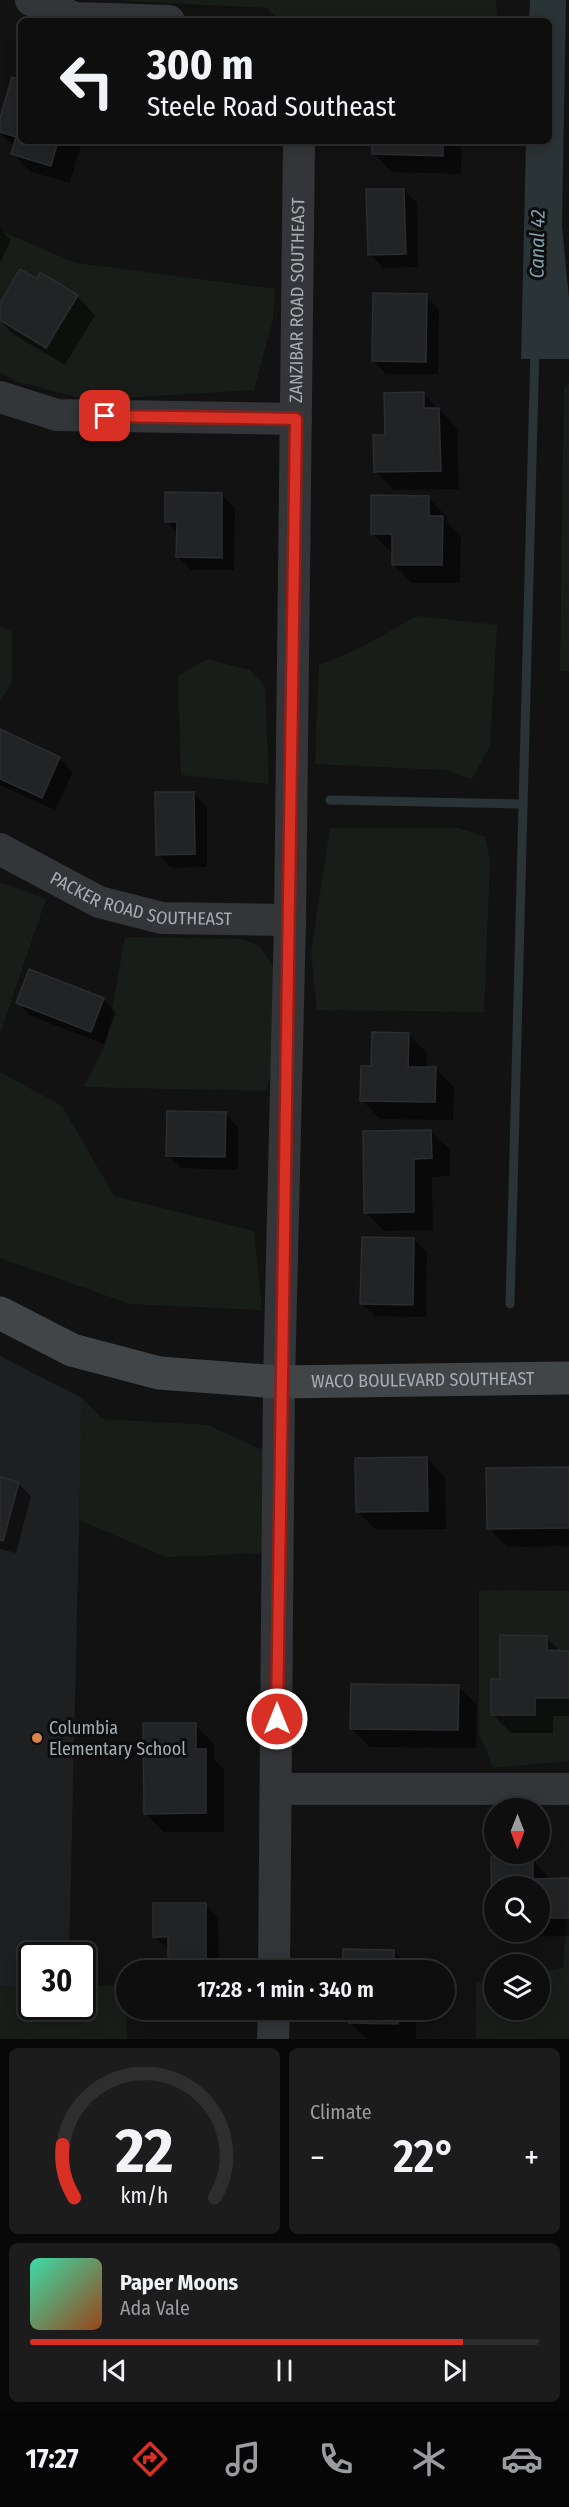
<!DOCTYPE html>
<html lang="en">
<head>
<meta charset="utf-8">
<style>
	body { margin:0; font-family:"Fira Sans Condensed",sans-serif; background:#1c1c1c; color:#f1f3f6; height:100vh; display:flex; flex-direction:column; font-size:22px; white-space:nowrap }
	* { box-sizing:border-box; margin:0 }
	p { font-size:20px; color:#9b9c9e }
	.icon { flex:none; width:33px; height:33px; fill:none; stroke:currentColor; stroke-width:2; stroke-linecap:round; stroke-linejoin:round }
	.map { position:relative; height:2039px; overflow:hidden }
	.side { display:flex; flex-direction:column; gap:9px; padding:9px; background:#080808; flex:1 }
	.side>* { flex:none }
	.banner { position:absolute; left:18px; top:18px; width:534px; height:126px; border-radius:9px; box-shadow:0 3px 15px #0003,0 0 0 2px #2e2e2e; background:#0e0e0e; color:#f1f3f6; overflow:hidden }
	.needle { width:39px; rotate:180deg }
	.buttons { position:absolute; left:484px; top:1798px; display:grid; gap:12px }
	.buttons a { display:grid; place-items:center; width:66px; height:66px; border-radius:50%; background:#0e0e0e; box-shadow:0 3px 15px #0003,0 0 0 2px #2e2e2e; font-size:30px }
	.speed { position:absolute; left:18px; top:1942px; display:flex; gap:12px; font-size:30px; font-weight:700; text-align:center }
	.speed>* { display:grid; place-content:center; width:78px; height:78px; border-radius:50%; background:#0e0e0e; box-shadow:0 3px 15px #0003,0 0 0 2px #2e2e2e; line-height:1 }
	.speed .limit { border:3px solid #111; border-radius:9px; background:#fff; color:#111 }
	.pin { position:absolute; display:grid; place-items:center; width:51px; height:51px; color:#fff; margin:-26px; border-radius:12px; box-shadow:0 3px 9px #0006 }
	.me { position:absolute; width:66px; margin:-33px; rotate:0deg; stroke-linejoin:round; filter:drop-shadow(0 0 4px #0008) }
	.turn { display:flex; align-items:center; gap:21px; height:126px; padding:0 30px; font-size:27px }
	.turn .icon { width:78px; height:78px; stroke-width:2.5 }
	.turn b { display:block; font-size:42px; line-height:51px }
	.big { font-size:45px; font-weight:600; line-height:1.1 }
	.side .widget { flex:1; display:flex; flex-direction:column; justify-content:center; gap:9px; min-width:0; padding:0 21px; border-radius:9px; background:#1c1c1c }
	.side .dial { align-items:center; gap:0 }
	.dial svg { height:156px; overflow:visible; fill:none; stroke:#2e2e2e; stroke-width:7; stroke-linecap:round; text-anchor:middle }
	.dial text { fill:#f1f3f6; stroke:none }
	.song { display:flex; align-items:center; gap:18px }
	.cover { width:72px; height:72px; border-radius:9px; background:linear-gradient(135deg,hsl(160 70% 55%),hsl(20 70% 35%)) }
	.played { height:6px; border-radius:3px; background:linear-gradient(90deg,#d93025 85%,#2e2e2e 85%) }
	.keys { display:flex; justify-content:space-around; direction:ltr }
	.heat { display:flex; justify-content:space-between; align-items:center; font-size:33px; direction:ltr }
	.side .tiles { flex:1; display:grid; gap:9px; grid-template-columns:1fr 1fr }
	.widget:last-child { grid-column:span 2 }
	.trip { position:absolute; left:116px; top:1960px; width:339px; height:60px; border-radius:30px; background:#0e0e0e; box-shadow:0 3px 15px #0003,0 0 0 2px #2e2e2e; font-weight:600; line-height:60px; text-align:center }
	.dock { display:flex; height:96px; justify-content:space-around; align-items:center; background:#060606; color:#9b9c9e }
	.dock .icon { width:42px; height:42px }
	.dock .selected { color:#d93025 }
	.dock b { font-size:27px; color:#f1f3f6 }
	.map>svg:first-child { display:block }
</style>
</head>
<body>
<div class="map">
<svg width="569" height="2039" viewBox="0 0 569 2039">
	<rect width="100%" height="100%" fill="#121213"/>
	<polygon fill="#1e1f20" points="0,1356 82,1398 69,1956 32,1956 31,1985 0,1985"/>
	<g fill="#191d19">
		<polygon points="115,0 496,0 497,17 486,21 280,21 267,8"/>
		<polygon points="0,231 76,263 275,289 273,319 254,390 88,400 15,381 0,372"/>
		<polygon points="569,383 569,671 560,671 564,387"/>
		<polygon points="417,616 497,625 490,746 472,779 445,770 315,764 319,665 358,649"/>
		<polygon points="0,626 12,631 12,683 0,701"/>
		<polygon points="207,659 249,670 265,686 269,784 181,775 178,676"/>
		<polygon points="330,828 458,828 485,837 490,860 484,1012 317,1010 311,952"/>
		<polygon points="0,882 46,899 0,1033"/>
		<polygon points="125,937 241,939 260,946 277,973 273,1066 266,1091 84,1087 106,1043"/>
		<polygon points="0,1072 62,1106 114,1196 254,1231 262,1310 130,1304 0,1258"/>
		<polygon points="82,1398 103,1419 208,1425 264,1451 266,1553 166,1557 79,1520"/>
		<polygon points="479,1590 569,1591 569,1761 493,1768 479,1733"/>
		<polygon points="569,1881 569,2039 476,2039 476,1983 495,1980 495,2010 540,2010 540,1972 563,1968"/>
		<polygon points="0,1985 31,1985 32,2007 82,2007 83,1986 126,1985 127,2039 0,2039"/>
	</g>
	<polygon fill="#2a3335" points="530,0 566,0 562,226 569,299 569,359 521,359 526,141 549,141 549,21 529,21"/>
	<g fill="#0007">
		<polygon points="21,82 21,141 82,141 70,183 31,172 13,154 15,147 0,133 0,123"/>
		<polygon points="374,141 461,141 461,174 392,172 373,153"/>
		<polygon points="404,190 417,203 418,267 383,268 370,254"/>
		<polygon points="0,229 11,240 0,263"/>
		<polygon points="37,281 77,296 95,315 65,365 13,334 0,321 0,306"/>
		<polygon points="426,296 439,309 438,374 386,374 373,360"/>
		<polygon points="423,393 457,428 459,489 394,490 376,472 387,436"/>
		<polygon points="222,495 235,508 234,570 191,570 178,557 178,533 166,521"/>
		<polygon points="429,498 447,517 447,522 461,536 460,583 412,583 393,564 394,552 391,552 372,533"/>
		<polygon points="0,731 60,759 73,772 55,810 0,785"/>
		<polygon points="193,793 207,807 207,867 171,868 158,854"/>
		<polygon points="103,999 116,1013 104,1044 31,1016 18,1003"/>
		<polygon points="408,1034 427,1053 426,1068 436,1069 454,1087 453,1120 380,1119 362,1100 373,1067"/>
		<polygon points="225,1114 238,1127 238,1170 181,1168 168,1155"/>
		<polygon points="431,1131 450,1150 450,1176 432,1177 433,1230 384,1231 366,1212"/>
		<polygon points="413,1239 427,1252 426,1317 375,1316 362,1303"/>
		<polygon points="427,1458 445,1477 446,1529 376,1530 358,1512"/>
		<polygon points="569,1468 569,1546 507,1547 489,1528"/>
		<polygon points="0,1478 18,1483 31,1496 16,1553 0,1549"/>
		<polygon points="546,1637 561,1652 569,1652 569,1716 553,1716 553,1733 511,1733 492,1714 501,1681"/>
		<polygon points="458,1686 477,1705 476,1748 370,1747 351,1728"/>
		<polygon points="195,1725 214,1744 214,1760 224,1769 224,1832 164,1832 145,1813"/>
		<polygon points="493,1859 532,1859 551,1880 569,1880 569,1936 512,1937 508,1932 540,1932 540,1887 495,1887 495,1919 494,1918"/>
		<polygon points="205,1904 218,1917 219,1971 174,1971 169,1966 169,1950 155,1937"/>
		<polygon points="393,1951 412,1971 344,1971"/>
		<polygon points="350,2010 433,2010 433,2023 416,2022 416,2039 367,2039 350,2023"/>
	</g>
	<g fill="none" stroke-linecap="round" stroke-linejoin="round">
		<g stroke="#2a3335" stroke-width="9">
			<polyline points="330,800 523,804"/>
			<polyline points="510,1304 535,347"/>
		</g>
	</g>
	<g fill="#222324" stroke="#2c2d2f" stroke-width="1.5">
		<polygon points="12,77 21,80 21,141 58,141 51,166 11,154 16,137 0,132 0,118"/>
		<polygon points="372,141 443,141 443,156 372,154"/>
		<polygon points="366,189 404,189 406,254 368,255"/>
		<polygon points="20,269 37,279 40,272 78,295 46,348 0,320 0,303"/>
		<polygon points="373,293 427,294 426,362 372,361"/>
		<polygon points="424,392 424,408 439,408 441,471 374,472 373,435 385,435 384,393"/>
		<polygon points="165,492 222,493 222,558 176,557 177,522 165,522"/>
		<polygon points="371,495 429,496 429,516 443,516 442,565 392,565 392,534 371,534"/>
		<polygon points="0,729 60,757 42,798 0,779"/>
		<polygon points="155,792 194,792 195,854 156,855"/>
		<polygon points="29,969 104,998 91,1032 16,1003"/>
		<polygon points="372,1032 409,1033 408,1067 436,1067 435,1102 360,1101 361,1066 371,1066"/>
		<polygon points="167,1111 226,1112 225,1157 166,1156"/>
		<polygon points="431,1130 432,1158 414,1159 414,1212 364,1213 363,1131"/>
		<polygon points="362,1237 414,1238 413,1305 360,1304"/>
		<polygon points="427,1457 428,1511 356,1512 355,1458"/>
		<polygon points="569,1467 569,1528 487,1529 486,1468"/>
		<polygon points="0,1477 19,1482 3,1541 0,1540"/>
		<polygon points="500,1635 547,1636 547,1650 569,1651 569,1698 535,1698 535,1715 491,1715 491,1679 500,1679"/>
		<polygon points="351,1684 459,1685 458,1730 350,1729"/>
		<polygon points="143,1723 196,1723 196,1749 206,1749 206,1813 144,1814"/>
		<polygon points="491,1857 533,1857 533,1879 569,1878 569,1918 540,1918 540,1887 495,1887 495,1919 492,1919"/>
		<polygon points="153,1903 206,1903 206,1966 168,1967 168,1937 153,1937"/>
		<polygon points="343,1949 394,1950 394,1971 342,1971"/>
		<polygon points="349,2010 398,2010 398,2024 349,2023"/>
	</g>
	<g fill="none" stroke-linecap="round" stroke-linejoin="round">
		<g stroke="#343538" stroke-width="32">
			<polyline points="31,0 75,18 169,21"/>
			<polyline points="0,397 57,415 296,419"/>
			<path id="s1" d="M0,849l99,53 63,16 128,2"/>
			<polyline points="276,1789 569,1789"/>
			<path id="s2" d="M274,1971l5,-589 11,-462 9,-779"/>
			<polyline points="273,2039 274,2010"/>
		</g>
		<path stroke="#424548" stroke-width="33" id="s3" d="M0,1313l72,37 87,23 120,9 290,-4"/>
	</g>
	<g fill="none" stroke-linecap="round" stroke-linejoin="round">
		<defs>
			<path id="route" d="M105,416l191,3c-5,434 -16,867 -19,1300"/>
		</defs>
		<use href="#route" stroke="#8d1f18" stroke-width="15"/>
		<use href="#route" stroke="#d93025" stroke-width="10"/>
	</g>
	<circle fill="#d98444" stroke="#0d0d0e" stroke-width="2" cx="37" cy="1738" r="6"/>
	<g text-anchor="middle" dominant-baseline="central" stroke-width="6" stroke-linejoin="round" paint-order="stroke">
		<g font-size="18" fill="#a5acb2" stroke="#0d0d0e">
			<text stroke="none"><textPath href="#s2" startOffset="1671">ZANZIBAR ROAD SOUTHEAST</textPath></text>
			<text stroke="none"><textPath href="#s1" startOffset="153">PACKER ROAD SOUTHEAST</textPath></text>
			<text stroke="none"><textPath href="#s3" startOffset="435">WACO BOULEVARD SOUTHEAST</textPath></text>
		</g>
		<g font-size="18" fill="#a5acb2" stroke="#0d0d0e" text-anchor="start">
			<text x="49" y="1728">Columbia<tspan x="49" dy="21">Elementary School</tspan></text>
		</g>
		<g font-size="20" font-style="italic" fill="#80a0a9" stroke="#0d0d0e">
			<text transform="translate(537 244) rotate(-89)">Canal 42</text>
		</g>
	</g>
</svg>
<div class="buttons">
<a><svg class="needle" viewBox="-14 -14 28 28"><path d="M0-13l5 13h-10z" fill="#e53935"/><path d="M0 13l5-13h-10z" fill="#9b9c9e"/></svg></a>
<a><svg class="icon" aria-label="search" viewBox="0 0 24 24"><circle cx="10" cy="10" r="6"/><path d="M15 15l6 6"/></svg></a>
<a><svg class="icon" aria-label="layers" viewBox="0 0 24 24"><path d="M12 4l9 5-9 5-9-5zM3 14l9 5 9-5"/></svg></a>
</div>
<div class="speed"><div class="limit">30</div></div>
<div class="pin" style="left:105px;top:416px;background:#d93025"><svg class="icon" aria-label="arrive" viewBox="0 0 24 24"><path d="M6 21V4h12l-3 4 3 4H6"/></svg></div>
<svg class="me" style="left:277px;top:1719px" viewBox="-20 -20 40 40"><circle r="17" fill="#d93025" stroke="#fff" stroke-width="3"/><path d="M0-11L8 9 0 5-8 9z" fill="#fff"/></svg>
<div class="trip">17:28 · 1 min · 340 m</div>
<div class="banner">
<div class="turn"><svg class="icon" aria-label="left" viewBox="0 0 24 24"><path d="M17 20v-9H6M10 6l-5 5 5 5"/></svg><div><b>300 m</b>Steele Road Southeast</div></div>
</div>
</div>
<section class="side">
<div class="tiles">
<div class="widget dial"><svg viewBox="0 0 100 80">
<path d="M14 69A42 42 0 1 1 86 69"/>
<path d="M14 69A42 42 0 0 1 8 42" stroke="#d93025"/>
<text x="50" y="56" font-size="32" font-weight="700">22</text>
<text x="50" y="72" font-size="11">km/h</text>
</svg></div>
<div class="widget"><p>Climate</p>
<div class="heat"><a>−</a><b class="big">22°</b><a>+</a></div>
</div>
<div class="widget">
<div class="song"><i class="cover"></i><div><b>Paper Moons</b><p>Ada Vale</p></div></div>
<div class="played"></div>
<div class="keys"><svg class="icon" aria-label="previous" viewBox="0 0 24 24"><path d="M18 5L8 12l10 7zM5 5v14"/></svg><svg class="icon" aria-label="pause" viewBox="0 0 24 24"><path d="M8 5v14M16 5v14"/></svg><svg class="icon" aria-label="next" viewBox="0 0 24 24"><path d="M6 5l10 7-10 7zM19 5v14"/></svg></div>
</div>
</div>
</section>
<nav class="dock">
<b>17:27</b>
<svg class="icon selected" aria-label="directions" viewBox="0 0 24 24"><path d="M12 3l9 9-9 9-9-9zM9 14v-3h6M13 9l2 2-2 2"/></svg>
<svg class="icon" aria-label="music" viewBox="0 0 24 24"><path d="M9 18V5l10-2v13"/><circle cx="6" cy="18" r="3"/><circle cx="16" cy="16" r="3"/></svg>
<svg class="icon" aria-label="phone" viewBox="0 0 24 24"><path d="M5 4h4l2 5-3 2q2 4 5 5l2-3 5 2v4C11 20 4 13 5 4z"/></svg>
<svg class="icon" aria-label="climate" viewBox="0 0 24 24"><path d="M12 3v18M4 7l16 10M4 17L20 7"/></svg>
<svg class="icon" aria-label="car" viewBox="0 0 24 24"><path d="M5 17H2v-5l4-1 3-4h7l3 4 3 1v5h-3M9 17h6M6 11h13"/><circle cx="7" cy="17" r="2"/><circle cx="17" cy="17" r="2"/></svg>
</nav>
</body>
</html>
